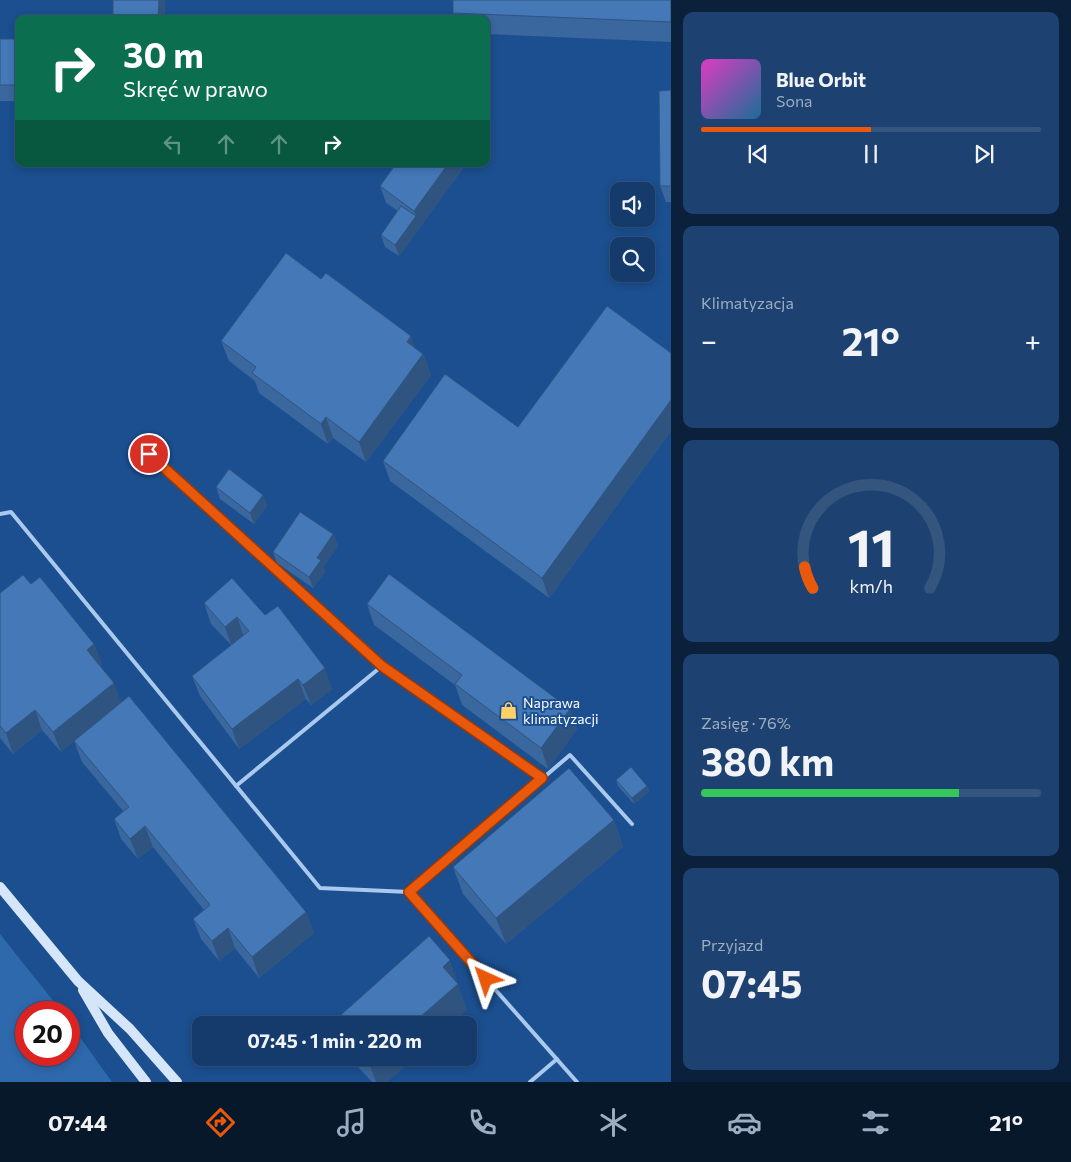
<!DOCTYPE html>
<html lang="pl">
<head>
<meta charset="utf-8">
<style>
	body { margin:0; font-family:Commissioner,sans-serif; background:#1d4271; color:#f1f3f6; height:100vh; display:flex; flex-direction:column; font-size:19px; white-space:nowrap }
	* { box-sizing:border-box; margin:0 }
	p { font-size:16px; color:#9dadc1 }
	.icon { flex:none; width:28px; height:28px; fill:none; stroke:currentColor; stroke-width:2; stroke-linecap:round; stroke-linejoin:round }
	.map { position:relative; flex:1; overflow:hidden }
	.drawer { display:flex; flex-direction:column; gap:12px; padding:12px; background:#0b203b; width:400px }
	.drawer>* { flex:none }
	.top-card { position:absolute; left:15px; top:15px; width:475px; height:152px; border-radius:10px; box-shadow:0 2px 8px #0003,0 0 0 1px #33557e; background:#0b6e4f; color:#fff; overflow:hidden }
	.fabs { position:absolute; left:610px; top:182px; display:grid; gap:10px }
	.fabs a { display:grid; place-items:center; width:45px; height:45px; border-radius:10px; background:#143b6b; box-shadow:0 2px 8px #0003,0 0 0 1px #33557e; font-size:25px }
	.speed { position:absolute; left:15px; top:1001px; display:flex; gap:10px; font-size:25px; font-weight:700; text-align:center }
	.speed>* { display:grid; place-content:center; width:65px; height:65px; border-radius:50%; background:#143b6b; box-shadow:0 2px 8px #0003,0 0 0 1px #33557e; line-height:1 }
	.speed .limit { border:8px solid #d22; background:#fff; color:#111 }
	.pin { position:absolute; display:grid; place-items:center; width:42px; height:42px; color:#fff; margin:-21px; border:2px solid #fff; border-radius:50%; box-shadow:0 1px 5px #0007 }
	.me { position:absolute; width:55px; margin:-28px; rotate:318deg; stroke-linejoin:round; filter:drop-shadow(0 0 4px #0008) }
	.turn { display:flex; align-items:center; gap:18px; height:105px; padding:0 25px; font-size:22px }
	.turn .icon { width:65px; height:65px; stroke-width:2.5 }
	.turn b { display:block; font-size:35px; line-height:42px }
	.lanes { display:flex; align-items:center; height:48px; padding:0 25px; background:#0003; justify-content:center; gap:25px; direction:ltr }
	.lanes .off { opacity:.35 }
	.big { font-size:38px; font-weight:700; line-height:1.1 }
	.drawer .widget { flex:1; display:flex; flex-direction:column; justify-content:center; gap:8px; min-width:0; padding:0 18px; border-radius:10px; background:#1d4271 }
	.drawer .dial { align-items:center; gap:0 }
	.dial svg { height:130px; overflow:visible; fill:none; stroke:#33557e; stroke-width:7; stroke-linecap:round; text-anchor:middle }
	.dial text { fill:#f1f3f6; stroke:none }
	.song { display:flex; align-items:center; gap:15px }
	.cover { width:60px; height:60px; border-radius:8px; background:linear-gradient(135deg,hsl(310 70% 55%),hsl(200 70% 35%)) }
	.played { height:5px; border-radius:2px; background:linear-gradient(90deg,#ea580c 50%,#33557e 50%) }
	.keys { display:flex; justify-content:space-around; direction:ltr }
	.heat { display:flex; justify-content:space-between; align-items:center; font-size:28px; direction:ltr }
	.charge { height:8px; border-radius:4px; background:linear-gradient(90deg,#34c759 76%,#33557e 0) }
	.trip { position:absolute; left:192px; top:1016px; width:285px; height:50px; border-radius:10px; background:#143b6b; box-shadow:0 2px 8px #0003,0 0 0 1px #33557e; font-weight:700; line-height:50px; text-align:center }
	.tab-bar { display:flex; height:80px; justify-content:space-around; align-items:center; background:#08182b; color:#9dadc1 }
	.tab-bar .icon { width:35px; height:35px }
	.tab-bar .selected { color:#ea580c }
	.tab-bar b { font-size:22px; color:#f1f3f6 }
	main { display:flex; flex:1; min-height:0 }
	.map>svg:first-child { display:block }
</style>
</head>
<body>
<main>
<div class="map">
<svg width="671" height="1082" viewBox="0 0 671 1082">
	<rect width="100%" height="100%" fill="#1b4f8f"/>
	<polygon fill="#2e69ad" points="0,934 62,1012 26,1012 26,1055 69,1055 69,1022 112,1082 0,1082"/>
	<g fill="none" stroke-linecap="round" stroke-linejoin="round">
		<g stroke="#a9c9ee" stroke-width="4">
			<polyline points="149,454 382,666"/>
			<polyline points="0,514 11,512 320,888 409,892 577,1082"/>
			<polyline points="236,786 382,666 542,779"/>
			<polyline points="409,892 570,755 632,824"/>
			<polyline points="530,1082 557,1059"/>
		</g>
		<g stroke="#d6e6fa" stroke-width="10">
			<polyline points="0,887 78,981 130,1029 177,1082"/>
			<polyline points="83,990 108,1033 146,1082"/>
		</g>
	</g>
	<g fill="#3a679d">
		<polygon points="671,0 671,42 486,34 486,19 455,19 453,13"/>
		<rect x="0" y="39" width="19" height="62"/>
		<polygon points="671,90 671,202 666,202 660,186"/>
		<polygon points="396,164 466,164 399,256 385,247 381,235 398,211 386,203 380,186"/>
		<polygon points="221,341 415,348 423,354 431,375 366,462 333,438 328,444 259,393 255,381 229,361"/>
		<polygon points="671,353 671,431 549,598 390,481 383,461 518,427"/>
		<polygon points="216,487 263,495 267,506 254,524 220,499"/>
		<polygon points="333,534 338,546 323,567 325,572 313,588 277,563 273,552"/>
		<polygon points="31,584 94,644 102,664 100,666 121,702 306,912 314,933 259,978 235,948 219,961 201,939 193,919 204,910 153,847 138,859 121,839 114,819 123,811 82,762 74,741 61,752 42,730 13,754 0,738 0,593"/>
		<polygon points="204,603 265,615 332,689 311,705 306,699 239,749 200,696 192,676 231,645 211,624"/>
		<polygon points="367,604 570,709 577,729 548,769 462,705 455,685 374,625"/>
		<polygon points="616,780 647,786 649,791 634,804 618,786"/>
		<polygon points="614,820 623,847 506,944 463,894 453,867"/>
		<polygon points="350,1058 414,1058 387,1082 372,1082"/>
	</g>
	<g fill="#305480">
		<polygon points="159,0 165,0 165,19 158,19"/>
		<polygon points="448,164 466,164 399,256 395,245 416,216 414,211"/>
		<polygon points="411,336 418,357 407,342"/>
		<polygon points="423,354 431,375 366,462 359,442"/>
		<polygon points="671,400 671,431 549,598 542,578"/>
		<polygon points="326,417 333,438 328,444 321,424"/>
		<polygon points="263,495 267,506 254,524 250,513"/>
		<polygon points="333,534 338,546 323,567 325,572 313,588 309,577 317,558"/>
		<polygon points="237,617 244,637 232,647 225,627"/>
		<polygon points="94,644 102,664 95,670 87,650"/>
		<polygon points="325,668 332,689 311,705 303,685"/>
		<polygon points="298,679 306,699 239,749 232,729"/>
		<polygon points="114,683 121,703 61,752 53,732"/>
		<polygon points="570,709 577,729 548,769 541,748"/>
		<polygon points="35,710 42,730 13,754 6,733"/>
		<polygon points="647,786 649,791 634,804 632,798"/>
		<polygon points="614,820 623,847 506,944 496,918"/>
		<polygon points="145,826 153,847 138,859 130,839"/>
		<polygon points="306,912 314,933 259,978 252,957"/>
		<polygon points="228,928 235,948 219,961 212,941"/>
		<polygon points="450,960 467,1010 451,1025 411,1025 443,967"/>
		<polygon points="375,1058 414,1058 387,1082 376,1082 369,1063"/>
	</g>
	<g fill="#4478b7" stroke="#305480">
		<polygon points="113,0 159,0 158,19 113,19"/>
		<polygon points="453,0 671,0 671,22 453,13"/>
		<rect x="0" y="39" width="19" height="46"/>
		<polygon points="671,90 671,186 660,186 659,91"/>
		<polygon points="396,164 448,164 414,211 380,186"/>
		<polygon points="401,206 416,216 395,245 381,235"/>
		<polygon points="286,253 321,279 326,273 411,336 407,342 423,354 359,442 326,417 321,424 252,373 256,367 221,341"/>
		<polygon points="607,306 671,353 671,400 542,578 383,461 445,374 518,427"/>
		<polygon points="229,469 263,495 250,513 216,487"/>
		<polygon points="300,512 333,534 317,558 321,560 309,577 273,552"/>
		<polygon points="389,574 570,709 541,748 455,684 462,675 367,604"/>
		<polygon points="23,575 31,584 40,577 94,644 87,650 114,683 53,732 35,710 6,733 0,726 0,593"/>
		<polygon points="232,578 265,615 278,606 325,668 303,685 298,679 232,729 192,676 249,631 237,617 225,627 204,603"/>
		<polygon points="129,696 306,912 252,957 228,928 212,941 193,919 210,905 145,826 130,839 114,819 129,807 74,741"/>
		<polygon points="631,767 647,786 632,798 616,780"/>
		<polygon points="569,768 614,820 496,918 453,867"/>
		<polygon points="429,936 450,960 443,967 458,984 411,1025 335,1025 333,1022"/>
		<polygon points="364,1058 375,1058 369,1063"/>
	</g>
	<g fill="none" stroke-linecap="round" stroke-linejoin="round">
		<defs>
			<polyline id="route" points="149,454 382,666 542,778 409,892 486,979"/>
		</defs>
		<use href="#route" stroke="#983908" stroke-width="12"/>
		<use href="#route" stroke="#ea580c" stroke-width="9"/>
	</g>
	<defs>
		<symbol id="shop-bare" viewBox="-9 -9 18 18"><path d="M-5-2.5h2.3a2.7 3.5 0 0 1 5.4 0H5L5.5 6h-11ZM-1.5-2.5h3a1.5 2.3 0 0 0-3 0Z" fill="#ffd166" stroke="#1b4f8f" stroke-width="2.5" paint-order="stroke"/></symbol>
	</defs>
	<g fill-rule="evenodd">
		<use href="#shop-bare" x="496" y="698" width="25" height="25"/>
	</g>
	<g text-anchor="middle" dominant-baseline="central" stroke-width="4" stroke-linejoin="round" paint-order="stroke">
		<g font-size="14" fill="#fff" stroke="#1b4f8f" text-anchor="start">
			<text x="523" y="702">Naprawa<tspan x="523" dy="16">klimatyzacji</tspan></text>
		</g>
	</g>
</svg>
<div class="fabs">
<a><svg class="icon" aria-label="sound" viewBox="0 0 24 24"><path d="M4 9h4l5-4v14l-5-4H4zM17 9q2 3 0 6"/></svg></a>
<a><svg class="icon" aria-label="search" viewBox="0 0 24 24"><circle cx="10" cy="10" r="6"/><path d="M15 15l6 6"/></svg></a>
</div>
<div class="speed"><div class="limit">20</div></div>
<div class="pin" style="left:149px;top:454px;background:#d93025"><svg class="icon" aria-label="arrive" viewBox="0 0 24 24"><path d="M6 21V4h12l-3 4 3 4H6"/></svg></div>
<svg class="me" style="left:486px;top:979px" viewBox="-20 -20 40 40"><path d="M0-17L14 15 0 8-14 15z" fill="#ea580c" stroke="#fff" stroke-width="4"/></svg>
<div class="trip">07:45 · 1 min · 220 m</div>
<div class="top-card">
<div class="turn"><svg class="icon" aria-label="right" viewBox="0 0 24 24"><path d="M7 20v-9h11M14 6l5 5-5 5"/></svg><div><b>30 m</b>Skręć w prawo</div></div>
<div class="lanes"><svg class="icon off" aria-label="left" viewBox="0 0 24 24"><path d="M17 20v-9H6M10 6l-5 5 5 5"/></svg><svg class="icon off" aria-label="ahead" viewBox="0 0 24 24"><path d="M12 20V5M6 11l6-6 6 6"/></svg><svg class="icon off" aria-label="ahead" viewBox="0 0 24 24"><path d="M12 20V5M6 11l6-6 6 6"/></svg><svg class="icon" aria-label="right" viewBox="0 0 24 24"><path d="M7 20v-9h11M14 6l5 5-5 5"/></svg></div>
</div>
</div>
<section class="drawer">
<div class="widget">
<div class="song"><i class="cover"></i><div><b>Blue Orbit</b><p>Sona</p></div></div>
<div class="played"></div>
<div class="keys"><svg class="icon" aria-label="previous" viewBox="0 0 24 24"><path d="M18 5L8 12l10 7zM5 5v14"/></svg><svg class="icon" aria-label="pause" viewBox="0 0 24 24"><path d="M8 5v14M16 5v14"/></svg><svg class="icon" aria-label="next" viewBox="0 0 24 24"><path d="M6 5l10 7-10 7zM19 5v14"/></svg></div>
</div>
<div class="widget"><p>Klimatyzacja</p>
<div class="heat"><a>−</a><b class="big">21°</b><a>+</a></div>
</div>
<div class="widget dial"><svg viewBox="0 0 100 80">
<path d="M14 69A42 42 0 1 1 86 69"/>
<path d="M14 69A42 42 0 0 1 9 56" stroke="#ea580c"/>
<text x="50" y="56" font-size="32" font-weight="700">11</text>
<text x="50" y="72" font-size="11">km/h</text>
</svg></div>
<div class="widget"><p>Zasięg · 76%</p><b class="big">380 km</b><div class="charge"></div></div>
<div class="widget"><p>Przyjazd</p><b class="big">07:45</b></div>
</section>
</main>
<nav class="tab-bar">
<b>07:44</b>
<svg class="icon selected" aria-label="directions" viewBox="0 0 24 24"><path d="M12 3l9 9-9 9-9-9zM9 14v-3h6M13 9l2 2-2 2"/></svg>
<svg class="icon" aria-label="music" viewBox="0 0 24 24"><path d="M9 18V5l10-2v13"/><circle cx="6" cy="18" r="3"/><circle cx="16" cy="16" r="3"/></svg>
<svg class="icon" aria-label="phone" viewBox="0 0 24 24"><path d="M5 4h4l2 5-3 2q2 4 5 5l2-3 5 2v4C11 20 4 13 5 4z"/></svg>
<svg class="icon" aria-label="climate" viewBox="0 0 24 24"><path d="M12 3v18M4 7l16 10M4 17L20 7"/></svg>
<svg class="icon" aria-label="car" viewBox="0 0 24 24"><path d="M5 17H2v-5l4-1 3-4h7l3 4 3 1v5h-3M9 17h6M6 11h13"/><circle cx="7" cy="17" r="2"/><circle cx="17" cy="17" r="2"/></svg>
<svg class="icon" aria-label="filters" viewBox="0 0 24 24"><path d="M4 7h16M4 17h16"/><circle cx="9" cy="7" r="2"/><circle cx="15" cy="17" r="2"/></svg>
<b>21°</b>
</nav>
</body>
</html>
